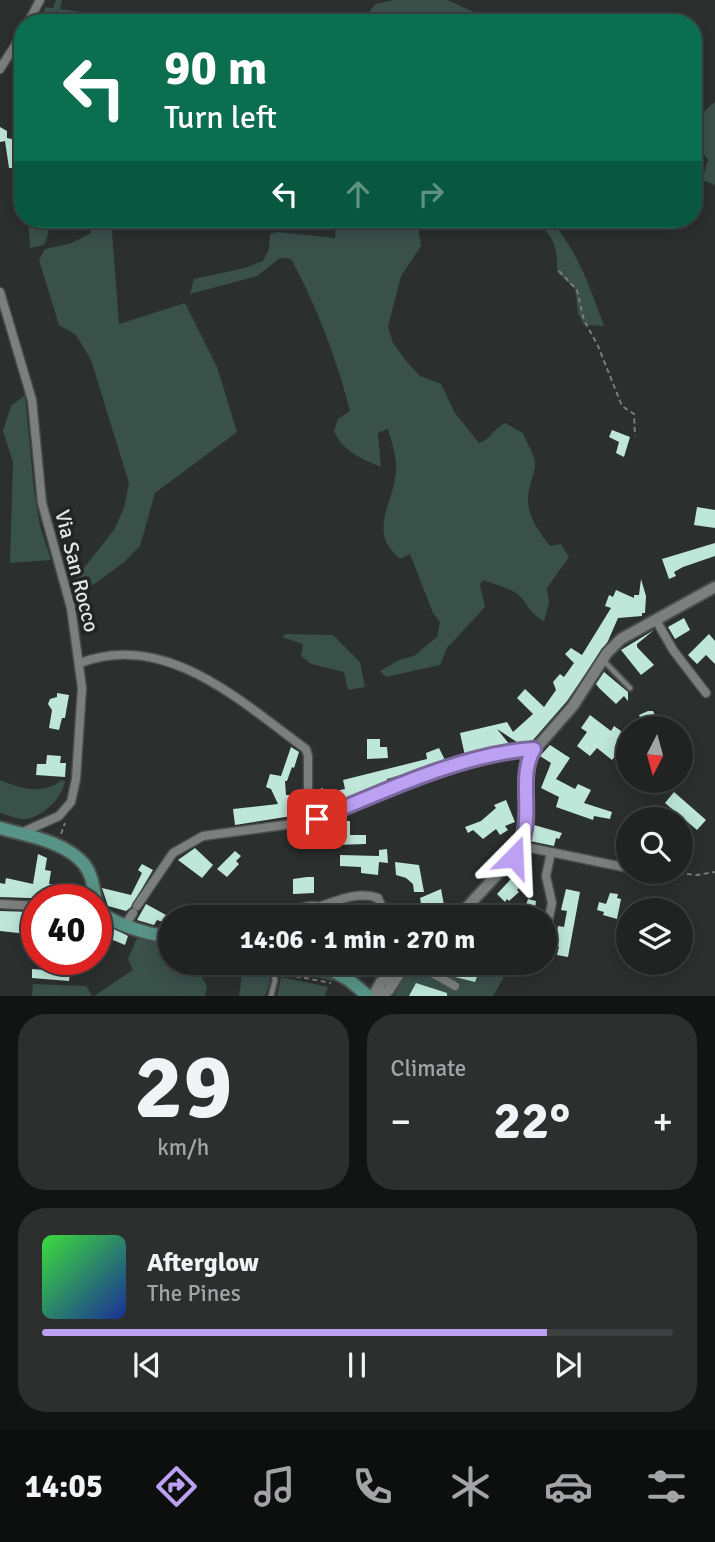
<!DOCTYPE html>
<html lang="en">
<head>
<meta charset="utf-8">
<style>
	body { margin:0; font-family:Signika,sans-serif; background:#2d2f2f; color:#f1f3f6; height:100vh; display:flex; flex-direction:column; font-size:26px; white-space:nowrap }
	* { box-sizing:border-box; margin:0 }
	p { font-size:23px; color:#a2a4a5 }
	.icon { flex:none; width:38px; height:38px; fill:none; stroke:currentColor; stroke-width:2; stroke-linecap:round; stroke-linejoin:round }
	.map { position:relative; height:996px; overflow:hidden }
	.panel { display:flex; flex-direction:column; gap:18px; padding:18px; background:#121313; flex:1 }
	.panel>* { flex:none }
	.banner { position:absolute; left:14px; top:14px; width:688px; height:214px; border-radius:28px; box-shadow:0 4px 18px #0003,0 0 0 2px #3d4040; background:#0b6e4f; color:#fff; overflow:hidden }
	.needle { width:46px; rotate:186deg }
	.buttons { position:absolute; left:616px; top:716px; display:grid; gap:14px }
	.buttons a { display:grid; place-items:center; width:77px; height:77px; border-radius:50%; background:#202322; box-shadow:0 4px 18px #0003,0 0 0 2px #3d4040; font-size:35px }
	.speed { position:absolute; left:21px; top:884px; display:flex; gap:14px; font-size:35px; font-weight:700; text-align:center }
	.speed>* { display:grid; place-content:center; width:91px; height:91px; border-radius:50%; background:#202322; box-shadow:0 4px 18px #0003,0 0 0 2px #3d4040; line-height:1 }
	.speed .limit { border:10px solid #d22; background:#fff; color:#111 }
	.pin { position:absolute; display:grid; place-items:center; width:60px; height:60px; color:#fff; margin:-30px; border-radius:14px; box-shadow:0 4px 10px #0006 }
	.me { position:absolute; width:77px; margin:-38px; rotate:21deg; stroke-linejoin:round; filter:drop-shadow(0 0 5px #0008) }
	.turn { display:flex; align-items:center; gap:24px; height:147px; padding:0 35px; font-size:32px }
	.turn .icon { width:91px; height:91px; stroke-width:2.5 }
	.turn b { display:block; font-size:49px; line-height:60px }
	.lanes { display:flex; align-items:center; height:66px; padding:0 35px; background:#0003; justify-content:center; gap:35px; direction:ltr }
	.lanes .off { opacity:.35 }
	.big { font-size:52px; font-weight:800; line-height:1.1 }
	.panel .widget { flex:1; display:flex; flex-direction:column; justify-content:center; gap:10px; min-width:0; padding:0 24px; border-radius:28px; background:#2d2f2f }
	.panel .dial { align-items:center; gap:0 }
	.dial b { font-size:91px; line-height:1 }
	.song { display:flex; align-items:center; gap:21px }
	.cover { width:84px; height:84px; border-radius:10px; background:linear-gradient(135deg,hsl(120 70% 55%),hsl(230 70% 35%)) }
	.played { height:7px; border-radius:4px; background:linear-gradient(90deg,#bca0f2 80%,#3d4040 80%) }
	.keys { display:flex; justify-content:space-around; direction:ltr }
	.heat { display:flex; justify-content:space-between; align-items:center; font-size:38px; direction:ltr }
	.panel .tiles { flex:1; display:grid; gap:18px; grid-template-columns:1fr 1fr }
	.widget:last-child { grid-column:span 2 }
	.trip { position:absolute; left:158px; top:905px; width:399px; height:70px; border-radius:35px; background:#202322; box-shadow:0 4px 18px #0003,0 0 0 2px #3d4040; font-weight:800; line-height:70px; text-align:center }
	.tabs { display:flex; height:112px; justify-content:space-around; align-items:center; background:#0d0e0e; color:#a2a4a5 }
	.tabs .icon { width:49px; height:49px }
	.tabs .active { color:#bca0f2 }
	.tabs b { font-size:32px; color:#f1f3f6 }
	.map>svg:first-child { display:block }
</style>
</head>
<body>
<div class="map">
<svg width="715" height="996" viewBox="0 0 715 996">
	<rect width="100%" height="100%" fill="#2b2f2e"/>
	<g fill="#3a514a">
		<polygon points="56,0 62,0 60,9 102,15 101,23 40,23 45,7 53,8"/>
		<polygon points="394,0 447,0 499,23 359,23 376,4"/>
		<path d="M715,102v83l-13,-5 6,-20 -6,-9 -9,-4c0,-18 6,-34 22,-45z"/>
		<polygon points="28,219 46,219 48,234 44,245 30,248"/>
		<polygon points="90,219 111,219 119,324 185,303 217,367 237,432 155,493 140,546 123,563 86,590 72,583 114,530 124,508 129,483 91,360 76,335 59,325 39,260 45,249 72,243 91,233"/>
		<path d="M336,219h81l4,27 -20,30 -13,51 5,16 14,19 13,14 21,8 14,29 24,30c12,-4 15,-15 26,-20l18,10c3,9 9,17 11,25 3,10 -2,19 -4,28 -7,24 6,42 20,60l11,-2 8,13 -22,31 2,15 -5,18c-16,-8 -15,-18 -28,-28 -9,-6 -23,-9 -33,-13l-3,5 5,22 -38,41 -7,17 -54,12 -6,-6 19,-11 15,-4 23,-19 3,-15 -7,-9 -23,-59 -10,5c-33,-28 -7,-53 -4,-87 1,-15 -4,-29 -8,-43l-10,4 3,34c-19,-8 -39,-16 -47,-36l4,-12 12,-8c-12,-49 -35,-109 -59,-152l-11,-1 -23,18 -67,18 4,-15 51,-11 18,-7 6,-12 1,-15 7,-2 58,6z"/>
		<path d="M535,219h14c28,29 41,69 55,107l-20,-1 -6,-12 -3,-24 -18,-17c1,-27 -4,-35 -22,-53z"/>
		<polygon points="25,395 34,490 40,526 51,560 10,563 13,462 3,431 11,406"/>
		<polygon points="286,634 333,635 360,662 365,687 348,690 344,672 311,664 301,656 303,644 282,637"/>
		<path d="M0,780c21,9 43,15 62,0l3,1c-3,17 -20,34 -38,38 -8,1 -19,-4 -27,-6z"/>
		<polygon points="137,938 170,945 170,962 194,963 207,986 205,996 94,996 133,970 128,959"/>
		<path d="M229,963h34c11,10 7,20 2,33h-26l3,-22z"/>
		<polygon points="276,963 305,963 341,983 281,969"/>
		<polygon points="419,963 512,963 493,996 394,996 403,978"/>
		<polygon points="281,977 328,987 325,996 277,996"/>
		<polygon points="33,984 86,986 92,996 32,996"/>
	</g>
	<g fill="#bee7d9">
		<polygon points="0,127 7,131 7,138 17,140 14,153 15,168 9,168 5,141 0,142"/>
		<polygon points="612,430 630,437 624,457 616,453 619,442 609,437"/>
		<polygon points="697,507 715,510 715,528 694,525"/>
		<polygon points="715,543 715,556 683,567 674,572 676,576 669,579 662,559"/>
		<polygon points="641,579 646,596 645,613 642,613 642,616 618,618 608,641 567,701 533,740 520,744 497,729 510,745 465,756 460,733 507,722 513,732 533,714 517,698 525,689 544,707 556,690 553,682 560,674 564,677 574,663 565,654 571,648 582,655 611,608 605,606 609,595 613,597 616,590 634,598 634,595 639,595"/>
		<polygon points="684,618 690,630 675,639 668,627"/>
		<polygon points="654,630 637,644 637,647 654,665 641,675 621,650"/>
		<polygon points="709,634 715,641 715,664 706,655 697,664 688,655"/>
		<polygon points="604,672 628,692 628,701 624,696 616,704 599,688 596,684"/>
		<polygon points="57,693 69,695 65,718 62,718 59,730 49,728 52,710 48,704 50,699 57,697"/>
		<polygon points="648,711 653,711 659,724 653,728 645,728 639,715"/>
		<polygon points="590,715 611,731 614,726 628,736 628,748 620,758 616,755 612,760 597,748 590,756 577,746 587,732 581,728"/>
		<polygon points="367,739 380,739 380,747 387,747 388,758 367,759"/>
		<polygon points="550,745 570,758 556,779 575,789 578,784 591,790 584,803 612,812 610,819 594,816 593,820 556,807 559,797 541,788 551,763 540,756"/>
		<polygon points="291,747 299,752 294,768 292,767 287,781 285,781 286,795 302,795 307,799 313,797 315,791 323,788 322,794 345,789 343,780 427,759 426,753 439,748 446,762 387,779 387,782 304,814 235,825 233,809 278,804 271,789 266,787 270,774 281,776"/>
		<polygon points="47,755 61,756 60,763 66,763 65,777 36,775 37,764 46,764"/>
		<polygon points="674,792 706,820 697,830 665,803"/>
		<polygon points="506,800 515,822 505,826 508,830 500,835 496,829 483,839 473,830 468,833 465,827 481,821 496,808 494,805"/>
		<polygon points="344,817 344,821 350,821 350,835 366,835 366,844 334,845 334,819"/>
		<polygon points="534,825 562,833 559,839 556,838 554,846 530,841"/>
		<polygon points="195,848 213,865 202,878 178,860"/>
		<polygon points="387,849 388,863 379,862 378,875 361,873 361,867 340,866 340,855 379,856 379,850"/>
		<polygon points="235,851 241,856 236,861 239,864 227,877 217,869"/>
		<polygon points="38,854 47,858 45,870 51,871 49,884 83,889 84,887 87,900 0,897 0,883 5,884 6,878 33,884"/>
		<polygon points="395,862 419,865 424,892 414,892 413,884 406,878 396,875"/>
		<polygon points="142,864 153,870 131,907 126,911 108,906 102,888 131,895 142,873 138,870"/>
		<polygon points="522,867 529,875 517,890 519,892 509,901 507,899 505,902 497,894"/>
		<polygon points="307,877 314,877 314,893 293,894 293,879"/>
		<polygon points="441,889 444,905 423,909 425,917 399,917 399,914 422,909 420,898"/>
		<polygon points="566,889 580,892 568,957 557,955 559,947 555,946 558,926 564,927 567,911 561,910"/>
		<polygon points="610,893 618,894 617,898 621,899 617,919 603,915 604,912 597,910 599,902 606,904"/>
		<polygon points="528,899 536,901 535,909 540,909 539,917 522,917"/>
		<polygon points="146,904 166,915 163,922 157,920 154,925 137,920"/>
		<polygon points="0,911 31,912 28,934 0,931"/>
		<polygon points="96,919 128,936 125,945 101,935 102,930 96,928"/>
		<polygon points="452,967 478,974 475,982 451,976"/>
		<polygon points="32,969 70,972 69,981 32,978"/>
		<polygon points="416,983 447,993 447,996 409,996"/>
	</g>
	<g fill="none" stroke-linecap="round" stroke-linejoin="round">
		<polyline stroke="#474a49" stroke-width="8" stroke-dasharray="8 4" stroke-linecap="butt" points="308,793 314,811"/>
		<defs>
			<g id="service">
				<polyline points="603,660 630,688"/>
				<polyline points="271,962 275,980 271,996"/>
			</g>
			<g id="minor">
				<polyline points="28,23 40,0"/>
				<polyline points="0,69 23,33"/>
				<polyline points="0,292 32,400 42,503 71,608 82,688 76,779 71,802 59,816 21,833"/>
				<polyline points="656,620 673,650 706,693"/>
				<path d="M80,663c86,-33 161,39 226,86l2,7v37"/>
				<polyline points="521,846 628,868"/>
				<polyline points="0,904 37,906"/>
				<polyline points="137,906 173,853 203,836 307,822 393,787 466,763 511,751 534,749"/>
				<path d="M290,917c20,-27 58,5 85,-5l6,-7 -3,-7c-19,-7 -39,2 -57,8"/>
				<polyline points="125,925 133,913"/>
				<polyline points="544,940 552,903 546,876 551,852"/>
				<polyline points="413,962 455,986"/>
			</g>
			<g id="tertiary">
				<polyline points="458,917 518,852 527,822 528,766 531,754 573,706 607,653 621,639 715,587"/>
				<polyline points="373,996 381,982 410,962"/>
				<polyline points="380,996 388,991 399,974"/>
			</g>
			<g id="secondary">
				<path d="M0,828c28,8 64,13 84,36 10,13 9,27 13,41 6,18 55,30 73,32"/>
				<polyline points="317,962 349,980 368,996"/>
			</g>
		</defs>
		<use href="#service" stroke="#494d4c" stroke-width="8"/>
		<use href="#minor" stroke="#494d4c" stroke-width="11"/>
		<use href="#tertiary" stroke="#494d4c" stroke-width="14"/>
		<use href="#secondary" stroke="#494d4c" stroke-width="16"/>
		<g stroke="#797c7b" stroke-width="2" stroke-dasharray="5 3.5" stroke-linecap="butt">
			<polyline points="559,271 577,290 584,320 598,346 622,406 634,414 635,436"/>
			<polyline points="61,834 65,823"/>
			<polyline points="670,872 697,875 715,872"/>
			<polyline points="279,973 331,983"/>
		</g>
		<use href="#service" stroke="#7b807e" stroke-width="4.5"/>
		<use href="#minor" stroke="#7b807e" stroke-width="8"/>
		<use href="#tertiary" stroke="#7b807e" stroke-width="10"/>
		<use href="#secondary" stroke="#579386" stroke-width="12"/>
	</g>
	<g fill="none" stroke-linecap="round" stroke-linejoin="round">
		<defs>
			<path id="route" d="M317,819c65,-27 147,-66 217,-70 -19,31 5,74 -20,108"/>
		</defs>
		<use href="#route" stroke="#7a689d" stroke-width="18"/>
		<use href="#route" stroke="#bca0f2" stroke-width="12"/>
	</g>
	<g text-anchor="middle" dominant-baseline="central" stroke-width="7" stroke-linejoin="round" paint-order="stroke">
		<g font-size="21" fill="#e3e6e5" stroke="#212524">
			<text transform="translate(77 571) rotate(76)">Via San Rocco</text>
		</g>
	</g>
</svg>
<div class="buttons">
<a><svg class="needle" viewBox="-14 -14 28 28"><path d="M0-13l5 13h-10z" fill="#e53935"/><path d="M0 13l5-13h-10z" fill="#a2a4a5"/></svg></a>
<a><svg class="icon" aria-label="search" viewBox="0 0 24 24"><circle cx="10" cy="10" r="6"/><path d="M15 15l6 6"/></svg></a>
<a><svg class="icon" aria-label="layers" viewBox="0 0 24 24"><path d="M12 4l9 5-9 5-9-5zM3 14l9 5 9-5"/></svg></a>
</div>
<div class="speed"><div class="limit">40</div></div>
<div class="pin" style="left:317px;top:819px;background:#d93025"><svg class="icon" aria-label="arrive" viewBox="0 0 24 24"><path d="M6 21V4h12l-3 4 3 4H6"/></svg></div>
<svg class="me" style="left:514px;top:857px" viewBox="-20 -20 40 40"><path d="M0-17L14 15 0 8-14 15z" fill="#bca0f2" stroke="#fff" stroke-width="4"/></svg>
<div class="trip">14:06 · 1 min · 270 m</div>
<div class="banner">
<div class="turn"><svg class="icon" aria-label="left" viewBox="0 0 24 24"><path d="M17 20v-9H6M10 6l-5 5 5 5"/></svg><div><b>90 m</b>Turn left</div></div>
<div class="lanes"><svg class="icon" aria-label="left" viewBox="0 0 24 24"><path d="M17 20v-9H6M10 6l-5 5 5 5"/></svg><svg class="icon off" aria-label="ahead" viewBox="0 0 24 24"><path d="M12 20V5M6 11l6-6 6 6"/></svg><svg class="icon off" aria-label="right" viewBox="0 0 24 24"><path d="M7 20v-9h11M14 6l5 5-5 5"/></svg></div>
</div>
</div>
<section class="panel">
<div class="tiles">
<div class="widget dial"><b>29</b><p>km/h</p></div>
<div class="widget"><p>Climate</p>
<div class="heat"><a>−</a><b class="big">22°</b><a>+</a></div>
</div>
<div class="widget">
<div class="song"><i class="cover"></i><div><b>Afterglow</b><p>The Pines</p></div></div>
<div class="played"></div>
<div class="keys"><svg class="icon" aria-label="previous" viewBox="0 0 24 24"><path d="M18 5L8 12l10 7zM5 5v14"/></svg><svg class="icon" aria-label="pause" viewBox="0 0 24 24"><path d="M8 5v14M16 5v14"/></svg><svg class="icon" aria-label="next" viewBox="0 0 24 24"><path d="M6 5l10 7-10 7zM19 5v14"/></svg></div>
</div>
</div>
</section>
<nav class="tabs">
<b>14:05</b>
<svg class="icon active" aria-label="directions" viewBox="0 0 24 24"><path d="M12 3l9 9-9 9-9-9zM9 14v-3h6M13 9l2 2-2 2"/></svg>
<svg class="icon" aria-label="music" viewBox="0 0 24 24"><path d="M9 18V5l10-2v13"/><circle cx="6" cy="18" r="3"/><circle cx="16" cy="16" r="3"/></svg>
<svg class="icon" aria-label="phone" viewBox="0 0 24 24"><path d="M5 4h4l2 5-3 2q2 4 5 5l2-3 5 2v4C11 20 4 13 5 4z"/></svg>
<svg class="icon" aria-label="climate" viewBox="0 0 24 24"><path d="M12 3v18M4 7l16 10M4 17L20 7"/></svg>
<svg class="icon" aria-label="car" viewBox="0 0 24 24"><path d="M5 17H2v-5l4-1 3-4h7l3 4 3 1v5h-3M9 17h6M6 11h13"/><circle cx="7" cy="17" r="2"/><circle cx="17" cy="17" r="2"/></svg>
<svg class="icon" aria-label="filters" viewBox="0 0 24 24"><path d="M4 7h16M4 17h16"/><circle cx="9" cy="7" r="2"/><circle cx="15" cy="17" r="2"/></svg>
</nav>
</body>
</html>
